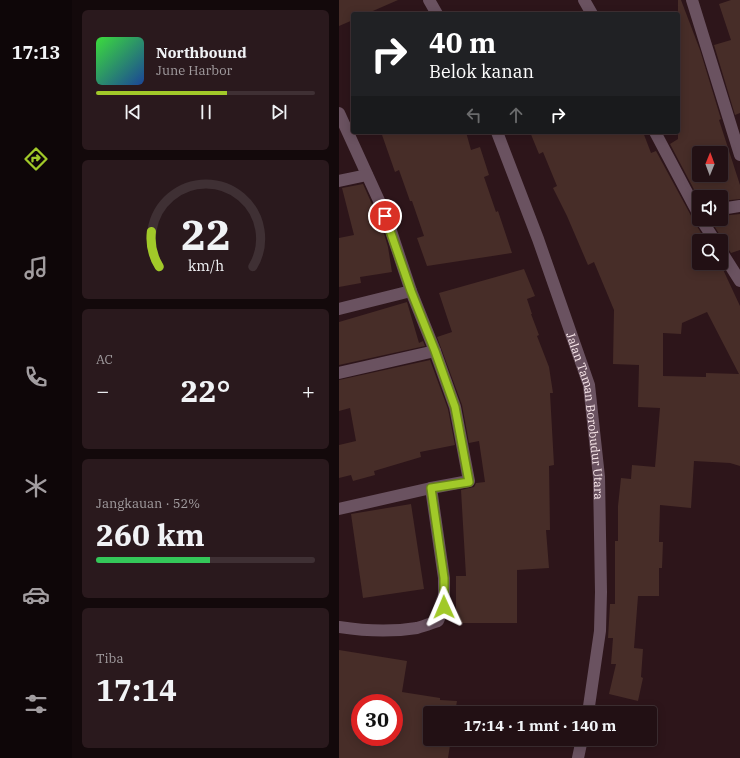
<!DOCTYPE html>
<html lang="id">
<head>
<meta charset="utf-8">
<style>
	body { margin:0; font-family:"IBM Plex Serif",serif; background:#2a191d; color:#f1f3f6; height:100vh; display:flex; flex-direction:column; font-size:15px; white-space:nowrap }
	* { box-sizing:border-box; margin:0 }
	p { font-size:13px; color:#a29da0 }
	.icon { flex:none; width:22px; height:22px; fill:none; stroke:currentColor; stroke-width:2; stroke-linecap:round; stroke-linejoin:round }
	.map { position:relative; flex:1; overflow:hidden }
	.sheet { display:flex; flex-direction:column; gap:10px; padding:10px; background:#13090b; width:267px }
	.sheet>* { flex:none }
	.banner { position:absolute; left:12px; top:12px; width:329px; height:122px; border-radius:4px; box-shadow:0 2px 10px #0003,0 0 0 1px #3f3034; background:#202124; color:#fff; overflow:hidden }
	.needle { width:26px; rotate:1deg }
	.buttons { position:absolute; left:353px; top:146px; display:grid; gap:8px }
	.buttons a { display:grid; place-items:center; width:36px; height:36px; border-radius:4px; background:#221014; box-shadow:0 2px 10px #0003,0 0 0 1px #3f3034; font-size:20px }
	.speed { position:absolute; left:12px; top:694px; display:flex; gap:8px; font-size:20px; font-weight:700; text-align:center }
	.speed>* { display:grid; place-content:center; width:52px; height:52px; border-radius:50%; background:#221014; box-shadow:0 2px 10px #0003,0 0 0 1px #3f3034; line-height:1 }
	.speed .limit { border:6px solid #d22; background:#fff; color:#111 }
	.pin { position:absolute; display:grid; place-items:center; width:34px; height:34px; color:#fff; margin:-17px; border:2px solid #fff; border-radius:50%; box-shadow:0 1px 4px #0007 }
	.me { position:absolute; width:44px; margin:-22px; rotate:359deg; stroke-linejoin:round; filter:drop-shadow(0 0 3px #0008) }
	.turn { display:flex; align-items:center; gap:14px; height:84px; padding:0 12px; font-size:18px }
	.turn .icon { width:52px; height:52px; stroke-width:2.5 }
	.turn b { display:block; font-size:28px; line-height:34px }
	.lanes { display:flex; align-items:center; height:38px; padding:0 12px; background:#0003; justify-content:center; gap:20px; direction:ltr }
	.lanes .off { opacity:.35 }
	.big { font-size:30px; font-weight:800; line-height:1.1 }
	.sheet .card { flex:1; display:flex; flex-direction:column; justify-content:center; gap:6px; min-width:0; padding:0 14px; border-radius:6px; background:#2a191d }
	.sheet .dial { align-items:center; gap:0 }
	.dial svg { height:104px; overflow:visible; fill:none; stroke:#3f3034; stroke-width:7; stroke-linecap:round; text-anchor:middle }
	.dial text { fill:#f1f3f6; stroke:none }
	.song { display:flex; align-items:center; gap:12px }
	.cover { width:48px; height:48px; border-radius:6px; background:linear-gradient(135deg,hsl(120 70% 55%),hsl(220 70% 35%)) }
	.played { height:4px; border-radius:2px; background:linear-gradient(90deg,#a1c929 60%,#3f3034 60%) }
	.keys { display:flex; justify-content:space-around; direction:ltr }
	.heat { display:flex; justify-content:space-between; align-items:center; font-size:22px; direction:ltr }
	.charge { height:6px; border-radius:3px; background:linear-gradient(90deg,#34c759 52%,#3f3034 0) }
	.trip { position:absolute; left:84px; top:706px; width:234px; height:40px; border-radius:4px; background:#221014; box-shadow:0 2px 10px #0003,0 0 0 1px #3f3034; font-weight:800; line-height:40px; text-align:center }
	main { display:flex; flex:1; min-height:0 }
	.tabs { display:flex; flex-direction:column; width:72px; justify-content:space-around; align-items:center; background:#0e0608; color:#a29da0 }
	.tabs .icon { width:28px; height:28px }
	.tabs .current { color:#a1c929 }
	.tabs b { font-size:18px; color:#f1f3f6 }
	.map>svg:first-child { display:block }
</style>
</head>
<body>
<main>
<nav class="tabs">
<b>17:13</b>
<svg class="icon current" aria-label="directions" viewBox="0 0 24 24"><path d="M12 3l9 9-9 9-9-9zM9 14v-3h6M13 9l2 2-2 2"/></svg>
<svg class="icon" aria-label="music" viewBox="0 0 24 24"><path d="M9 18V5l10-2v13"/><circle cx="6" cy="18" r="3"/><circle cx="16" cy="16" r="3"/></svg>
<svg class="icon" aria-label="phone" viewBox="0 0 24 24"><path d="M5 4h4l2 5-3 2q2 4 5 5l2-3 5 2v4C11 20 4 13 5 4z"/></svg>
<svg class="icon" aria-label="climate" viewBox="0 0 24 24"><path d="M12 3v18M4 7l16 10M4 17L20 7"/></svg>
<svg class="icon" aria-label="car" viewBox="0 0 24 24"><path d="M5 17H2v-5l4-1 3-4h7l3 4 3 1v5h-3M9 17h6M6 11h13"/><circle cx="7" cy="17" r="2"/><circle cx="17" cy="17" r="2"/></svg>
<svg class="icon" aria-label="filters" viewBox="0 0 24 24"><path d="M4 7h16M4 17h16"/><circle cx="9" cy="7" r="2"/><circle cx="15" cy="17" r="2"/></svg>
</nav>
<section class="sheet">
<div class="card">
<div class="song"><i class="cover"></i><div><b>Northbound</b><p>June Harbor</p></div></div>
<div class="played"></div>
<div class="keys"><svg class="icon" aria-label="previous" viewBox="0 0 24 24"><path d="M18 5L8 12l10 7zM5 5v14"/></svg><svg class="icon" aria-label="pause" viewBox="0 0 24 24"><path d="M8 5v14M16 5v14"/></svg><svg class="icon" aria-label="next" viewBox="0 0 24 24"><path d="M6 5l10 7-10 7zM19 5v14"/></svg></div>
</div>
<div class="card dial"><svg viewBox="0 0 100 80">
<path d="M14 69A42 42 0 1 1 86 69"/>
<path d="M14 69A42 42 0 0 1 8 42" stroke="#a1c929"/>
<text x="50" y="56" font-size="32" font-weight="700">22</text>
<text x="50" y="72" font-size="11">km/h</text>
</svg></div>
<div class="card"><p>AC</p>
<div class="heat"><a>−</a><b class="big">22°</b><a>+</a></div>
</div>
<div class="card"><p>Jangkauan · 52%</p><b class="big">260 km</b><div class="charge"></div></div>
<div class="card"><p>Tiba</p><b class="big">17:14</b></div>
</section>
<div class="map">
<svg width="401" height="758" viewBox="0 0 401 758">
	<rect width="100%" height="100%" fill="#2d151a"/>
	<g fill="#472d28" fill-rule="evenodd">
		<polygon points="0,0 59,0 27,14 14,14 14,20 0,26"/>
		<path d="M339,0h3l19,50 21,69 -2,1 21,65v14l-19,2v-4h-22v2l-29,-55 8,-5zM360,153h22v22h-22z"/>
		<polygon points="392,0 401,0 401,113 396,115 375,45 392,40 380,4"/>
		<polygon points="42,132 127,132 132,150 141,147 150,175 145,177 157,212 159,211 173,253 88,266 78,238 85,236 73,201 71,201 60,170 56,172"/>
		<path d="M191,132h113l8,21 5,-2 39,72 11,18h-7v22h21l20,43v160l-10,-3 -36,-2 -3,47 -31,-3 -1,37h4l-1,26h-3v28h-21l-4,52 9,1 -2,28 2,1 -5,23 -29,-7 7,-30h-5l2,-26h-5l2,-34h5v-63h3v-35l3,-28 10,1 1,-14 23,2 5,-59 -22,-1 1,-42 -26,-1 1,-54 -20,-48 -6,3 -21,-49 -14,-28 4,-2 -14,-34 -4,2zM368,312l32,62 -33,-1v4l-43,-1v-43l18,1 1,-11z"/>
		<polygon points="24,184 36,211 42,231 44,230 49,247 53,272 21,277 22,283 0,287 0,238 15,235 3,188"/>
		<polygon points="401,214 401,250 392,253 388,247 383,244 382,237 371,219 382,219 382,216"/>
		<polygon points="185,269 196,296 188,299 193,314 192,314 200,335 198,336 210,367 214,393 211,393 215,465 210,466 211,530 207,530 210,568 178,570 178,623 117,623 117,576 127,576 122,490 135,487 137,483 146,482 140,441 130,443 123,405 98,337 113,332 100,293"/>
		<polygon points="68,302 80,343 84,341 86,346 0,365 0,322"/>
		<polygon points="91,360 109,409 116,445 81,452 82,457 35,471 36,475 14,481 12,475 0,478 0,445 17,441 11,408 0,411 0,380"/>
		<polygon points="72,504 85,589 24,598 12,514"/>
		<path d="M0,650l68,11 -5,31 38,6v2l17,1 -2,12h-25v26h21l-3,19h-109zM21,703h34v34h-34z"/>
	</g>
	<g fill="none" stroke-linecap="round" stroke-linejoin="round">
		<g stroke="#6a5260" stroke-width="12">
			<polyline points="90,0 98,14"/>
			<polyline points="245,0 253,14"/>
			<polyline points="353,0 401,155"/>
			<polyline points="0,113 47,216 72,291 96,351 116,407 130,481 92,488 0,509"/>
			<path id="s1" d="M158,132l41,107 51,146 10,92 2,115 -1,39 -12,82"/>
			<polyline points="316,132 360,215"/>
			<polyline points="0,181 28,175"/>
			<polyline points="382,209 401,206"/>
			<polyline points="362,219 376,241"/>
			<polyline points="382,251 401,281"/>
			<polyline points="0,309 72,291"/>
			<polyline points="0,373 96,351"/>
			<path d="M0,627c26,4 53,5 78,1 7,-2 15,-5 21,-7l6,-14v-29l-13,-90"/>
			<polyline points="239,758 243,739"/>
		</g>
	</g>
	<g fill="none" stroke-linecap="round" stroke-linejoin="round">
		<defs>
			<polyline id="route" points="46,216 72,291 96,351 116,407 130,482 92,488 105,578 105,607"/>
		</defs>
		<use href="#route" stroke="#69831b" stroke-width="10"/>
		<use href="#route" stroke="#a1c929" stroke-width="7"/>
	</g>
	<g text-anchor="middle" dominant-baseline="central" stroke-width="4" stroke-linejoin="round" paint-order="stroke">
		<g font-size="12" fill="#fae8eb" stroke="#230c11">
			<text stroke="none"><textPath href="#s1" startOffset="299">Jalan Taman Borobudur Utara</textPath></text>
		</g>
	</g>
</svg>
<div class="buttons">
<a><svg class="needle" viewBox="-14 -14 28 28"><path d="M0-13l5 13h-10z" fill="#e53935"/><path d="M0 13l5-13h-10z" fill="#a29da0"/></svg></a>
<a><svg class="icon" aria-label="sound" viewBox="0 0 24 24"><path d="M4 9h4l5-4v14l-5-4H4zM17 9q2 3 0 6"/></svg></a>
<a><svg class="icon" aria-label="search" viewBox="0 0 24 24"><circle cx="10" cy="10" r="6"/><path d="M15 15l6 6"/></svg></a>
</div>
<div class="speed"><div class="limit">30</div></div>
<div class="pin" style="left:46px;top:216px;background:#d93025"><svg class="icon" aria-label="arrive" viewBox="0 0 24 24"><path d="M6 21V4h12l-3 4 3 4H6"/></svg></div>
<svg class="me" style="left:105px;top:607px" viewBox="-20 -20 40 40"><path d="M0-17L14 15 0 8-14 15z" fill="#a1c929" stroke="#fff" stroke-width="4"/></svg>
<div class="trip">17:14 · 1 mnt · 140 m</div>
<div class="banner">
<div class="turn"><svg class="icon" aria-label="right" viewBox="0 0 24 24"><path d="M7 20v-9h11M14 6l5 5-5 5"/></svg><div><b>40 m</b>Belok kanan</div></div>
<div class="lanes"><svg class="icon off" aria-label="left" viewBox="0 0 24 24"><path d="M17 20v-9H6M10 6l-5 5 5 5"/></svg><svg class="icon off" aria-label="ahead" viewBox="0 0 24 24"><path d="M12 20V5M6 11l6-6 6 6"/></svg><svg class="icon" aria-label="right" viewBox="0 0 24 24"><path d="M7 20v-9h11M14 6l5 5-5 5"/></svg></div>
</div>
</div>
</main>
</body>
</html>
